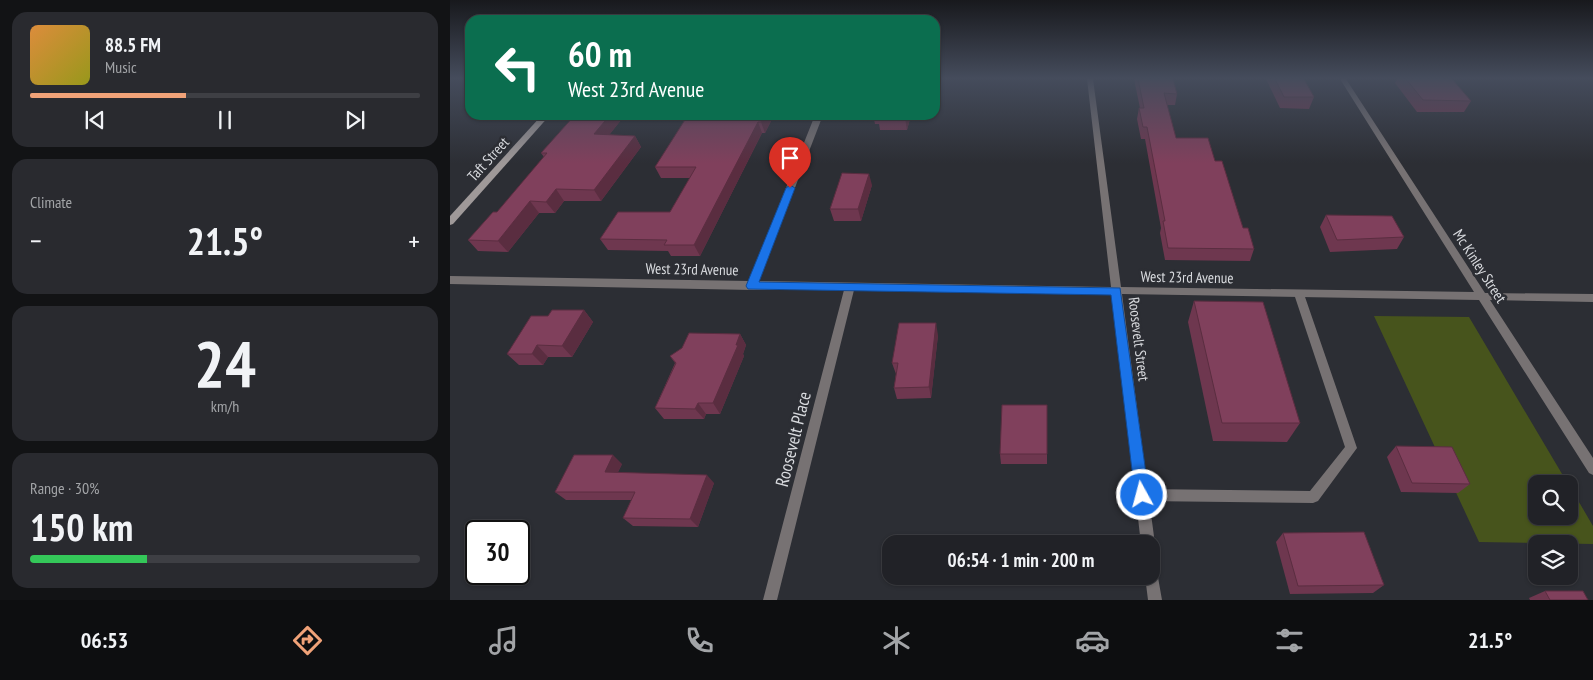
<!DOCTYPE html>
<html lang="en">
<head>
<meta charset="utf-8">
<style>
	body { margin:0; font-family:"PT Sans Narrow",sans-serif; background:#292a2f; color:#f1f3f6; height:100vh; display:flex; flex-direction:column; font-size:19px; white-space:nowrap }
	* { box-sizing:border-box; margin:0 }
	p { font-size:16px; color:#a2a4a7 }
	.icon { flex:none; width:28px; height:28px; fill:none; stroke:currentColor; stroke-width:2; stroke-linecap:round; stroke-linejoin:round }
	.map { position:relative; flex:1; overflow:hidden }
	.sheet { display:flex; flex-direction:column; gap:12px; padding:12px; background:#121315; width:450px }
	.sheet>* { flex:none }
	.banner { position:absolute; left:15px; top:15px; width:475px; height:105px; border-radius:15px; box-shadow:0 1px 4px #0004,0 0 0 1px #3e3f44; background:#0b6e4f; color:#fff; overflow:hidden }
	.fabs { position:absolute; left:1078px; top:475px; display:grid; gap:10px }
	.fabs a { display:grid; place-items:center; width:50px; height:50px; border-radius:10px; background:#212227; box-shadow:0 1px 4px #0004,0 0 0 1px #3e3f44; font-size:25px }
	.speed { position:absolute; left:15px; top:520px; display:flex; gap:10px; font-size:25px; font-weight:700; text-align:center }
	.speed>* { display:grid; place-content:center; width:65px; height:65px; border-radius:50%; background:#212227; box-shadow:0 1px 4px #0004,0 0 0 1px #3e3f44; line-height:1 }
	.speed .limit { border:2px solid #111; border-radius:8px; background:#fff; color:#111 }
	.pin { position:absolute; display:grid; place-items:center; width:42px; height:42px; color:#fff; margin:-51px -21px; border-radius:50% 50% 50% 0; rotate:-45deg; box-shadow:0 0 5px #0007 }
	.pin .icon { rotate:45deg }
	.me { position:absolute; width:55px; margin:-28px; rotate:353deg; stroke-linejoin:round; filter:drop-shadow(0 0 4px #0008) }
	.turn { display:flex; align-items:center; gap:18px; height:105px; padding:0 20px; font-size:22px }
	.turn .icon { width:65px; height:65px; stroke-width:2.5 }
	.turn b { display:block; font-size:35px; line-height:42px }
	.big { font-size:38px; font-weight:700; line-height:1.1 }
	.sheet .widget { flex:1; display:flex; flex-direction:column; justify-content:center; gap:8px; min-width:0; padding:0 18px; border-radius:15px; background:#292a2f }
	.sheet .dial { align-items:center; gap:0 }
	.dial b { font-size:65px; line-height:1 }
	.song { display:flex; align-items:center; gap:15px }
	.cover { width:60px; height:60px; border-radius:8px; background:linear-gradient(135deg,hsl(30 70% 55%),hsl(60 70% 35%)) }
	.played { height:5px; border-radius:2px; background:linear-gradient(90deg,#f0a278 40%,#3e3f44 40%) }
	.keys { display:flex; justify-content:space-around; direction:ltr }
	.heat { display:flex; justify-content:space-between; align-items:center; font-size:28px; direction:ltr }
	.charge { height:8px; border-radius:4px; background:linear-gradient(90deg,#34c759 30%,#3e3f44 0) }
	.trip { position:absolute; left:432px; top:535px; width:278px; height:50px; border-radius:15px; background:#212227; box-shadow:0 1px 4px #0004,0 0 0 1px #3e3f44; font-weight:700; line-height:50px; text-align:center }
	.tabs { display:flex; height:80px; justify-content:space-around; align-items:center; background:#0d0e10; color:#a2a4a7 }
	.tabs .icon { width:35px; height:35px }
	.tabs .selected { color:#f0a278 }
	.tabs b { font-size:22px; color:#f1f3f6 }
	main { display:flex; flex:1; min-height:0 }
	.map>svg:first-child { display:block }
</style>
</head>
<body>
<main>
<section class="sheet">
<div class="widget">
<div class="song"><i class="cover"></i><div><b>88.5 FM</b><p>Music</p></div></div>
<div class="played"></div>
<div class="keys"><svg class="icon" aria-label="previous" viewBox="0 0 24 24"><path d="M18 5L8 12l10 7zM5 5v14"/></svg><svg class="icon" aria-label="pause" viewBox="0 0 24 24"><path d="M8 5v14M16 5v14"/></svg><svg class="icon" aria-label="next" viewBox="0 0 24 24"><path d="M6 5l10 7-10 7zM19 5v14"/></svg></div>
</div>
<div class="widget"><p>Climate</p>
<div class="heat"><a>−</a><b class="big">21.5°</b><a>+</a></div>
</div>
<div class="widget dial"><b>24</b><p>km/h</p></div>
<div class="widget"><p>Range · 30%</p><b class="big">150 km</b><div class="charge"></div></div>
</section>
<div class="map">
<svg width="1143" height="600" viewBox="0 0 1143 600">
	<rect width="100%" height="100%" fill="#2c2e34"/>
	<polygon fill="#47541c" points="924,316 1019,317 1118,484 1086,484 1086,516 1119,516 1119,485 1143,526 1143,544 1029,542"/>
	<g fill="none" stroke-linecap="round" stroke-linejoin="round">
		<polygon fill="#777273" fill-rule="evenodd" points="849,290 854,294 907,448 868,501 863,503 692,501 688,499 686,495 688,491 692,489 860,491 895,447 844,294"/>
		<g fill="#777273" fill-rule="evenodd">
			<polygon points="637,79 643,79 671,287 1024,292 890,79 896,79 1035,293 1143,294 1143,302 1040,300 1143,458 1143,475 1139,473 1029,300 672,294 705,544 701,549 701,544 691,544 662,294 404,290 327,600 313,600 394,290 302,290 0,284 0,276 299,281 365,115 373,115 309,281 661,287"/>
			<polygon points="701,564 706,566 712,600 698,600 695,576 701,576"/>
		</g>
		<polygon fill="#9f9999" fill-rule="evenodd" points="92,115 100,115 3,224 0,225 0,216"/>
	</g>
	<g fill="#6e374f">
		<polygon points="684,79 723,79 727,94 725,105 717,105 726,138 765,161 793,228 804,249 800,261 715,260 710,233 711,228 695,139 691,139 687,119 689,108 690,108"/>
		<polygon points="816,79 854,79 864,97 859,109 830,108"/>
		<polygon points="947,79 1002,79 1021,101 1014,112 967,112 945,83"/>
		<polygon points="125,115 175,115 159,135 185,136 191,147 151,201 114,201 105,213 89,213 58,252 28,251 18,240 47,212 94,157 91,153"/>
		<polygon points="324,115 315,133 312,133 250,256 221,256 218,251 158,250 150,239 220,212 240,178 211,178 205,167"/>
		<polygon points="423,115 461,115 457,130 430,130 429,124 425,124"/>
		<polygon points="422,185 411,221 384,221 380,209"/>
		<polygon points="876,215 954,237 947,249 880,252 870,227"/>
		<polygon points="744,301 850,423 837,442 763,441 738,322"/>
		<polygon points="134,310 143,322 122,357 98,357 93,365 69,365 57,354 98,316"/>
		<polygon points="290,334 296,345 293,354 294,356 270,414 256,414 254,419 214,419 205,408 225,363 220,356"/>
		<polygon points="488,335 481,398 447,399 444,388 446,374 442,363"/>
		<polygon points="946,446 1020,484 1008,493 951,492 937,457"/>
		<polygon points="550,454 597,454 597,464 551,464"/>
		<polygon points="172,464 168,472 264,483 248,527 183,526 173,518 182,500 116,500 105,492"/>
		<polygon points="833,533 934,585 923,593 840,594 826,542"/>
		<polygon points="1095,591 1138,600 1080,600 1079,598"/>
	</g>
	<g fill="#5a2d40">
		<polygon points="160,115 175,115 151,145 144,134"/>
		<polygon points="315,115 324,115 315,133 311,122"/>
		<polygon points="456,115 461,115 457,130 455,118"/>
		<polygon points="308,122 312,133 250,256 244,245"/>
		<polygon points="185,136 191,147 151,201 144,190"/>
		<polygon points="419,174 422,185 411,221 408,209"/>
		<polygon points="106,189 114,201 105,213 96,202"/>
		<polygon points="80,201 89,213 58,252 48,241"/>
		<polygon points="134,310 143,322 122,357 112,346"/>
		<polygon points="486,323 488,335 481,398 479,387"/>
		<polygon points="290,334 296,345 293,354 294,356 270,414 263,403"/>
		<polygon points="87,345 98,357 93,365 82,354"/>
		<polygon points="248,403 256,414 254,419 245,409"/>
		<polygon points="163,455 172,464 164,480 155,472"/>
		<polygon points="257,475 264,483 248,527 240,519"/>
	</g>
	<g fill="#80405c" stroke="#5a2d40">
		<polygon points="688,79 723,79 727,94 714,93 726,138 758,138 765,161 772,161 793,228 798,228 804,249 718,248 713,221 715,221 697,127 693,127 689,108 694,108"/>
		<polygon points="825,79 854,79 864,97 834,97"/>
		<polygon points="956,79 1002,79 1021,101 973,100"/>
		<polygon points="125,115 160,115 144,134 185,136 144,190 106,189 96,202 80,201 48,241 18,240 43,212 47,212 97,153 91,153"/>
		<polygon points="238,115 315,115 311,122 308,122 244,245 214,245 217,240 150,239 168,212 220,212 246,167 205,167"/>
		<polygon points="429,115 456,115 455,118 428,118"/>
		<polygon points="392,173 419,174 408,209 380,209"/>
		<polygon points="876,215 942,216 954,237 887,240"/>
		<polygon points="744,301 813,302 850,423 772,423"/>
		<polygon points="102,310 134,310 112,346 87,345 82,354 57,354 81,316 98,316"/>
		<polygon points="449,323 486,323 479,387 444,388 448,363 442,363"/>
		<polygon points="239,333 290,334 286,345 288,345 263,403 248,403 245,409 205,408 226,363 220,356 232,348"/>
		<polygon points="552,405 597,405 597,454 550,454"/>
		<polygon points="946,446 1002,447 1020,484 962,483"/>
		<polygon points="124,455 163,455 155,472 257,475 240,519 173,518 185,492 105,492"/>
		<polygon points="914,532 934,585 848,586 833,533"/>
		<polygon points="1095,591 1133,591 1138,600 1100,600"/>
	</g>
	<linearGradient id="sky" x2="0" y2="1"><stop stop-color="#18191d"/><stop offset="0.48" stop-color="#454c5c"/><stop offset="1" stop-color="#454c5c" stop-opacity="0"/></linearGradient>
	<rect width="1143" height="163" fill="url(#sky)"/>
	<polygon fill="#1a73e8" stroke="#114b97" points="340,185 345,188 309,282 670,288 699,495 697,500 692,502 687,500 685,495 661,295 298,289 296,286 336,188"/>
	<g text-anchor="middle" dominant-baseline="central" stroke-width="5" stroke-linejoin="round" paint-order="stroke">
		<g font-size="15" fill="#d8dade" stroke="#2c2e34">
			<text transform="translate(38 159) rotate(-48)">Taft Street</text>
			<text transform="translate(1030 266) rotate(57)">Mc Kinley Street</text>
			<text transform="translate(242 269) rotate(1)">West 23rd Avenue</text>
			<text transform="translate(737 277) rotate(1)">West 23rd Avenue</text>
			<text transform="translate(689 339) rotate(83)">Roosevelt Street</text>
		</g>
		<g font-size="18" fill="#d8dade" stroke="#2c2e34">
			<text transform="translate(343 439) rotate(-76)">Roosevelt Place</text>
		</g>
	</g>
</svg>
<div class="fabs">
<a><svg class="icon" aria-label="search" viewBox="0 0 24 24"><circle cx="10" cy="10" r="6"/><path d="M15 15l6 6"/></svg></a>
<a><svg class="icon" aria-label="layers" viewBox="0 0 24 24"><path d="M12 4l9 5-9 5-9-5zM3 14l9 5 9-5"/></svg></a>
</div>
<div class="speed"><div class="limit">30</div></div>
<div class="pin" style="left:340px;top:188px;background:#d93025"><svg class="icon" aria-label="arrive" viewBox="0 0 24 24"><path d="M6 21V4h12l-3 4 3 4H6"/></svg></div>
<svg class="me" style="left:692px;top:495px" viewBox="-20 -20 40 40"><circle r="17" fill="#1a73e8" stroke="#fff" stroke-width="3"/><path d="M0-11L8 9 0 5-8 9z" fill="#fff"/></svg>
<div class="trip">06:54 · 1 min · 200 m</div>
<div class="banner">
<div class="turn"><svg class="icon" aria-label="left" viewBox="0 0 24 24"><path d="M17 20v-9H6M10 6l-5 5 5 5"/></svg><div><b>60 m</b>West 23rd Avenue</div></div>
</div>
</div>
</main>
<nav class="tabs">
<b>06:53</b>
<svg class="icon selected" aria-label="directions" viewBox="0 0 24 24"><path d="M12 3l9 9-9 9-9-9zM9 14v-3h6M13 9l2 2-2 2"/></svg>
<svg class="icon" aria-label="music" viewBox="0 0 24 24"><path d="M9 18V5l10-2v13"/><circle cx="6" cy="18" r="3"/><circle cx="16" cy="16" r="3"/></svg>
<svg class="icon" aria-label="phone" viewBox="0 0 24 24"><path d="M5 4h4l2 5-3 2q2 4 5 5l2-3 5 2v4C11 20 4 13 5 4z"/></svg>
<svg class="icon" aria-label="climate" viewBox="0 0 24 24"><path d="M12 3v18M4 7l16 10M4 17L20 7"/></svg>
<svg class="icon" aria-label="car" viewBox="0 0 24 24"><path d="M5 17H2v-5l4-1 3-4h7l3 4 3 1v5h-3M9 17h6M6 11h13"/><circle cx="7" cy="17" r="2"/><circle cx="17" cy="17" r="2"/></svg>
<svg class="icon" aria-label="filters" viewBox="0 0 24 24"><path d="M4 7h16M4 17h16"/><circle cx="9" cy="7" r="2"/><circle cx="15" cy="17" r="2"/></svg>
<b>21.5°</b>
</nav>
</body>
</html>
